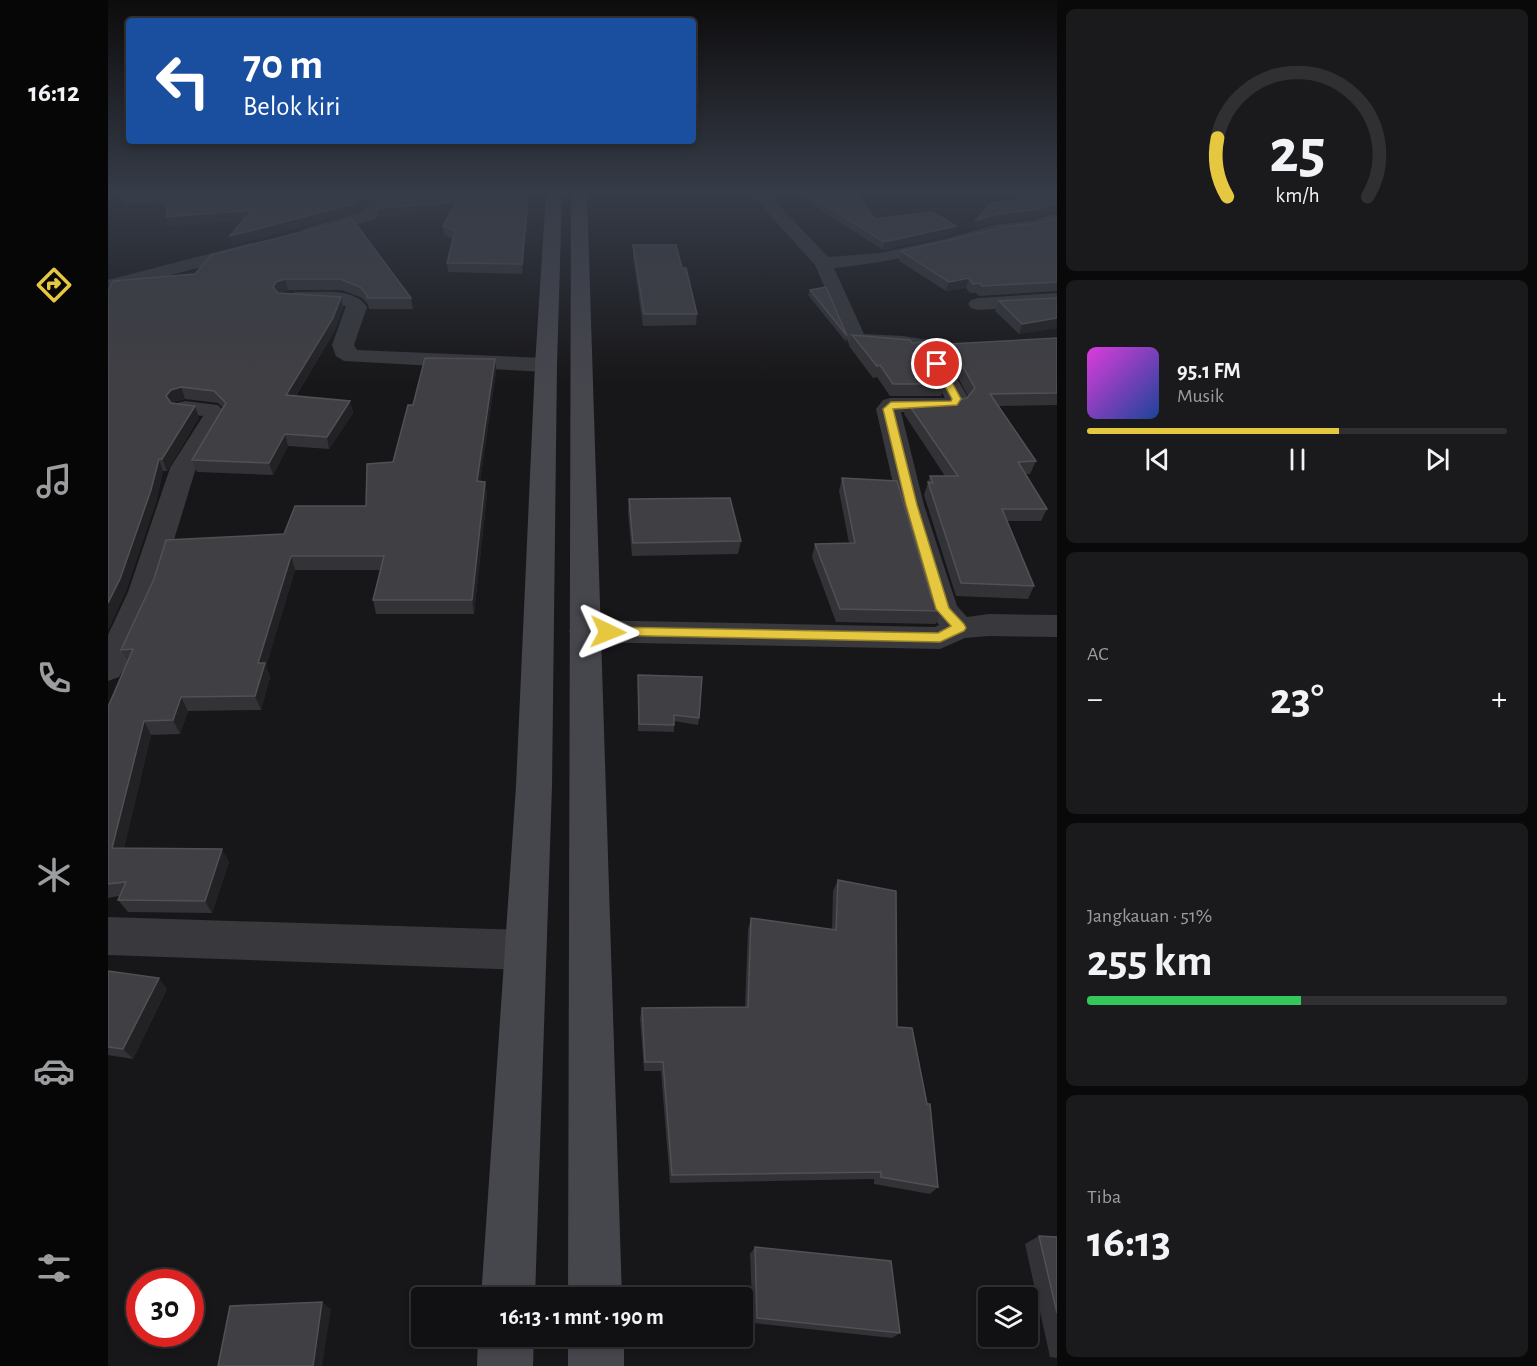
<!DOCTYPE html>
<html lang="id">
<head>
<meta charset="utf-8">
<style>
	body { margin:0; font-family:"Alegreya Sans",sans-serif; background:#1a191b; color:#f1f3f6; height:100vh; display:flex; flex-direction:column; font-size:22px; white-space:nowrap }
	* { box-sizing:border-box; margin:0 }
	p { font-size:20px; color:#9c9d9f }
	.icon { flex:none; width:33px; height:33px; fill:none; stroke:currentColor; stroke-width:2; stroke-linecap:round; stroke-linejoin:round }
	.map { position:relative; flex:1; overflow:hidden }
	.sheet { display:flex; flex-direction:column; gap:9px; padding:9px; background:#09090a; width:480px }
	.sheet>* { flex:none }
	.guide { position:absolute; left:18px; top:18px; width:570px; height:126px; border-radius:6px; box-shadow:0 3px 9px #0003,0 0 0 2px #303032; background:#1a4fa0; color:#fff; overflow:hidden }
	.fabs { position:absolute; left:870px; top:1287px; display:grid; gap:12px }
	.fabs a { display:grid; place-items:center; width:60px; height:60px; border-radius:6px; background:#111012; box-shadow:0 3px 9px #0003,0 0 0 2px #303032; font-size:30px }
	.speed { position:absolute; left:18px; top:1269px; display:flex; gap:12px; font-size:30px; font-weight:700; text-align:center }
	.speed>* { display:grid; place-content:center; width:78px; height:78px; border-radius:50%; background:#111012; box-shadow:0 3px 9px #0003,0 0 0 2px #303032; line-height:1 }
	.speed .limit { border:9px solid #d22; background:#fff; color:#111 }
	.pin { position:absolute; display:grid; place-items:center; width:51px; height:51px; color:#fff; margin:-26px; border:3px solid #fff; border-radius:50%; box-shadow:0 2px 6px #0007 }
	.me { position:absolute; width:66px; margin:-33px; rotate:92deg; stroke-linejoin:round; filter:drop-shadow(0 0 4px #0008) }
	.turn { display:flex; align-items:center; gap:21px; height:126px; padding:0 18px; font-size:27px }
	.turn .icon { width:78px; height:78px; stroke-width:2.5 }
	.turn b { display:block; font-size:42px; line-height:51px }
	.big { font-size:45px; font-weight:600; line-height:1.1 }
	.sheet .tile { flex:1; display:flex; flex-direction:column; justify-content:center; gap:9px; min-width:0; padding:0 21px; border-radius:9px; background:#1a191b }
	.sheet .dial { align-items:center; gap:0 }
	.dial svg { height:156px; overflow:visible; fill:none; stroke:#303032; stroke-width:7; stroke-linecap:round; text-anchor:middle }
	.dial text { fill:#f1f3f6; stroke:none }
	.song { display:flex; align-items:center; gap:18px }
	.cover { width:72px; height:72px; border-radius:9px; background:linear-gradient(135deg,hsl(300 70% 55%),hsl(220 70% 35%)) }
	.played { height:6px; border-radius:3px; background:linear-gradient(90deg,#e6c740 60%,#303032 60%) }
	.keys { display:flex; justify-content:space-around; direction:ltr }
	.heat { display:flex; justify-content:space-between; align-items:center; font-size:33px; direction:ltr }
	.charge { height:9px; border-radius:4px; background:linear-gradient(90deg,#34c759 51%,#303032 0) }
	.trip { position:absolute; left:303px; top:1287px; width:342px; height:60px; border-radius:6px; background:#111012; box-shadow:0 3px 9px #0003,0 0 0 2px #303032; font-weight:600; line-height:60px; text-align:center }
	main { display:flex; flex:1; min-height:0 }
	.tabs { display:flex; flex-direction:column; width:108px; justify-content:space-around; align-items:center; background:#070607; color:#9c9d9f }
	.tabs .icon { width:42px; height:42px }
	.tabs .on { color:#e6c740 }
	.tabs b { font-size:27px; color:#f1f3f6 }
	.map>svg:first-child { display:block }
</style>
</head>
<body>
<main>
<nav class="tabs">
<b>16:12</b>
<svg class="icon on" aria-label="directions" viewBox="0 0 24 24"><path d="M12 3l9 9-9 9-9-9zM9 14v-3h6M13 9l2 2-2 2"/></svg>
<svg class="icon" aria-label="music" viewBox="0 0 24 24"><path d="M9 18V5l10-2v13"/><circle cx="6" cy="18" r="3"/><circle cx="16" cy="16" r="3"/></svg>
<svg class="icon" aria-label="phone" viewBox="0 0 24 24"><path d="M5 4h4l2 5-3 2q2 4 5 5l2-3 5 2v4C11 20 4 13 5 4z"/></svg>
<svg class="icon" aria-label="climate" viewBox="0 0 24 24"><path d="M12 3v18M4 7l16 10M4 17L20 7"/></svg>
<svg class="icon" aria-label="car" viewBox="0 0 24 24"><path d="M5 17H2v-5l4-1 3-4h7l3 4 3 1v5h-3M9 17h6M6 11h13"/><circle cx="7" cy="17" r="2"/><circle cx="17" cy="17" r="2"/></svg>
<svg class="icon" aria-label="filters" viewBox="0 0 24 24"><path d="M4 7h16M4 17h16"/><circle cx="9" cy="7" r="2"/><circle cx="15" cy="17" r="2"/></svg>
</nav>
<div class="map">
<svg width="949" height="1366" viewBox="0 0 949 1366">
	<rect width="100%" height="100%" fill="#171618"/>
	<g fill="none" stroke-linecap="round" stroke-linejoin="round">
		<g fill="#38383d" fill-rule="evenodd">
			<polygon points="264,194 280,194 276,208 268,219 202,238 196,237 193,233 196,229 256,211"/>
			<path d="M643,194h17l60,63 52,-4 65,-14 49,-14 41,-5 22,-7v11c-21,8 -42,6 -64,12 -56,15 -101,26 -159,32l30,66 39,2 32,5 34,58 -7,9 -17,4h-44l23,93 33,101 10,11 22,-3 68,1v22l-68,-1 -24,2 -25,11 -355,-7 -11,-3 -5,-8 5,-8 11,-3 350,7 4,-2 -11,-16 -30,-104 -22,-96 7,-9 8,-2h54l-26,-47 -70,-7 -34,-79z"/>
			<polygon points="912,194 949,195 949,205 914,197"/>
			<polygon points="143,243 149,244 152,248 149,252 0,292 0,280"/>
			<path d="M188,292c22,1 58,-6 71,15l-13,38 3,5 189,8 8,2 3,5 -3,5 -8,2 -202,-11 -8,-5 -4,-11 14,-39 -57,-4 -3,-4 3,-4z"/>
			<polygon points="949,293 949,305 870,310 863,308 860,304 863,300 870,298"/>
			<polygon points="77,401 110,405 120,415 88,468 50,592 16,669 11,677 0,681 0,635 20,592 62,468 95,416 69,413 65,408 69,403"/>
			<polygon points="0,917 416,930 431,936 437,950 431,964 416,970 0,955"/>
		</g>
		<g fill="#46464d" fill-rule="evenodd">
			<polygon points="438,194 454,194 449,365 444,786 427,1298 373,1298 408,786 427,365"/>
			<polygon points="463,194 479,194 514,1298 460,1298"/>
			<polygon points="370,1336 426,1336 425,1366 369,1366"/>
			<rect x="460" y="1336" width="56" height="30"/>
		</g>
	</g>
	<g fill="#333236">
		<polygon points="14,194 263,194 258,205 246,213 124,245 122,236 136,220 61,226 58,217 60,207 54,207 53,203 15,205 12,196"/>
		<polygon points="278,194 422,194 414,274 340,272 339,263 345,239 336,235 335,226 344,211 270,217 269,208 275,203"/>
		<polygon points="687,194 748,194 767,219 846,234 775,250"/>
		<polygon points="949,217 949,291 871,296 868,293 862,293 858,288 838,291 791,261 793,251 937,222"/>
		<polygon points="244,219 303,298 305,309 261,309 260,304 254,298 234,290 180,290 171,293 233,297 235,308 227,330 188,396 242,401 245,413 221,449 180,446 165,475 89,472 84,460 115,408 110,403 77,399 67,402 66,403 91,418 59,471 55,471 48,502 18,591 0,630 0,292 87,274"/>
		<polygon points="525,245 589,314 588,325 535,326 525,256"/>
		<polygon points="702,290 739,336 738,342 700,295"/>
		<polygon points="949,298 949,328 911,334 887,311 891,301"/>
		<polygon points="744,335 837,384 833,396 782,396 769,377 765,378 741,346"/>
		<polygon points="949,338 949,405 890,406 928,461 922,474 917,474 939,509 933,521 899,521 926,586 920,599 848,596 816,495 822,476 837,476 796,414 799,402 842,402 859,398 860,396 838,356 842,344"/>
		<polygon points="387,359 388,372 372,481 377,482 379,495 366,614 268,614 265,600 272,570 187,570 158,666 162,677 153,710 80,711 72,734 43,735 16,848 121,862 104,913 20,912 10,900 11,896 0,898 0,707 20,661 13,650 176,534 258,506 285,462 305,405"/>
		<polygon points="734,478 833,611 828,624 728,622 704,557 707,544 741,543 731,491"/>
		<polygon points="521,499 633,541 630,554 524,556 520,512"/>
		<polygon points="530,675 591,718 590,725 566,721 566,732 530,731"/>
		<polygon points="730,880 830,1187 822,1194 766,1184 766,1179 562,1183 553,1071 536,1071 532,1018 534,1008 637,1007 640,929 643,918 724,930 725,891"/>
		<polygon points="0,971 59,989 25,1059 0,1055"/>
		<polygon points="931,1236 949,1237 949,1358 942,1357 917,1244"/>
		<polygon points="647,1247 792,1333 784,1338 645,1323 642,1254"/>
	</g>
	<g fill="#222124">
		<polygon points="258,194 263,194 258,205 246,213 124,245 122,236"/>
		<polygon points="420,194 422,194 414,274 414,264"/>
		<polygon points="349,202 350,211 270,217 269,208"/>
		<polygon points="949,203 948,211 927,218 886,223 865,229 868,220 889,214"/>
		<polygon points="144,210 146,219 61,226 58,217"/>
		<polygon points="848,226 846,234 775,250 776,242"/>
		<polygon points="861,278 858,288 838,291 841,282"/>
		<polygon points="177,279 180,290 171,293 168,298 165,287 168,282"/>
		<polygon points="233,297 235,308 227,330 181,407 178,395"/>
		<polygon points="949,318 949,328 911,334 914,324"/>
		<polygon points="387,359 388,372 370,495 369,481"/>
		<polygon points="73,387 77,399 67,402 63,408 58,396 63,390"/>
		<polygon points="242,401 245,413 221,449 219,437"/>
		<polygon points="87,406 91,418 59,471 54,459"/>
		<polygon points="177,434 180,446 165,475 161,463"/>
		<polygon points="51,459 55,471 48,502 18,591 0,630 0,603"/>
		<polygon points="377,482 379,495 366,614 364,600"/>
		<polygon points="183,556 187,570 158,666 162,677 153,710 147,696 150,663"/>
		<polygon points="73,697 80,711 72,734 65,720"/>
		<polygon points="36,721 43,735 13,861 4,848"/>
		<polygon points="114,849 121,862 104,913 97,901"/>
		<polygon points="51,978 59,989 25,1059 15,1049"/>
		<polygon points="214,1302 223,1309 214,1366 205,1366"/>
	</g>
	<g fill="#403f44" stroke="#505056" stroke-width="1.5">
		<polygon points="14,194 258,194 257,196 245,204 122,236 144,210 58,217 61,198 51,198 53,194 12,196"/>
		<polygon points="278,194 420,194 414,264 339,263 347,231 335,226 349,202 269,208 275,203"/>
		<polygon points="700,194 748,194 767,219 824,212 848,226 776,242"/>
		<polygon points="942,196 949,198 949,203 930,209 889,214 868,220 883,203"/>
		<polygon points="949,217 949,282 874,286 872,283 865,284 861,278 841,282 793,251 897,227 937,222"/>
		<polygon points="244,219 303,298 259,298 259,295 252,287 232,279 177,279 168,282 165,287 170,293 233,297 225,318 178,395 242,401 219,437 177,434 161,463 84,460 118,403 106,391 73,387 63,390 58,396 63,403 87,406 54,459 51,459 43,490 12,579 0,603 0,292 5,281 87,274 103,255"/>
		<polygon points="525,245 568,245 574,268 578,268 589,314 536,314"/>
		<polygon points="718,287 739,336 702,290"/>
		<polygon points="949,298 949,318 914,324 891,301"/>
		<polygon points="744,335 802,340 804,343 814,342 837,384 785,384 772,365 769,366"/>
		<polygon points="949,338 949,393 882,394 928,461 910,462 939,509 894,509 926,586 853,583 820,482 825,483 822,476 850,476 799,402 842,402 859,398 867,388 842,344"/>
		<polygon points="317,358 387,359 369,481 377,482 364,600 265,600 276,556 183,556 150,663 157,663 147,696 73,697 65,720 36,721 4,848 114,849 97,901 10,900 18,882 0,884 0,707 25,649 13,650 46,579 58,540 176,534 187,506 258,506 259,464 285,462 300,405 305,405"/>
		<polygon points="734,478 789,481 823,597 833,611 732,609 707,544 747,543"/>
		<polygon points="622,498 633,541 525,543 521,499"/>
		<polygon points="530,675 594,677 591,718 566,715 566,725 531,724"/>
		<polygon points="730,880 788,891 789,1027 804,1028 819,1104 822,1104 830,1187 773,1177 773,1172 564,1175 555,1062 537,1062 534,1008 640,1007 643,918 728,930"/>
		<polygon points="0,971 51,978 15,1049 0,1047"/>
		<polygon points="931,1236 949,1237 949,1313"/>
		<polygon points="647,1247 783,1261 792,1333 649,1318"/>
		<polygon points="214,1302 205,1366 110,1366 122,1306"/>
	</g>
	<linearGradient id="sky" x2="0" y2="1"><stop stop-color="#0d0c0d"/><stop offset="0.5" stop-color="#363c48"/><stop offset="1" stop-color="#363c48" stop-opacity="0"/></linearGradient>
	<rect width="949" height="385" fill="url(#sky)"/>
	<polygon fill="#e6c740" stroke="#96812a" stroke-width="1.5" points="829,361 834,364 853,399 849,405 785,409 809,505 841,608 856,624 858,628 856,631 832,642 495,635 493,632 500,627 830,633 843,626 828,609 798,505 775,409 783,402 843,401 844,399 825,364"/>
</svg>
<div class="fabs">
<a><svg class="icon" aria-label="layers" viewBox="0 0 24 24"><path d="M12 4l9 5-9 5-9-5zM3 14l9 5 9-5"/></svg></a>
</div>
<div class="speed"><div class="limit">30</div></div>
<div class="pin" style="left:829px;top:364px;background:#d93025"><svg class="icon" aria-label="arrive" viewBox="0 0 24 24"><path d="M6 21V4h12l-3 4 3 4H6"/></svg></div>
<svg class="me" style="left:500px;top:632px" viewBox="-20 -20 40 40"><path d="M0-17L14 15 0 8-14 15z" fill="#e6c740" stroke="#fff" stroke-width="4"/></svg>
<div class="trip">16:13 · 1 mnt · 190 m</div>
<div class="guide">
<div class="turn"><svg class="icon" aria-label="left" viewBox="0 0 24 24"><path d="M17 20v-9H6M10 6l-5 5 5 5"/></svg><div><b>70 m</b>Belok kiri</div></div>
</div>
</div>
<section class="sheet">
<div class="tile dial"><svg viewBox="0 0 100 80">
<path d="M14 69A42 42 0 1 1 86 69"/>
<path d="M14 69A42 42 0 0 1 9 39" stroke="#e6c740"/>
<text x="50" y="56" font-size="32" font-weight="700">25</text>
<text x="50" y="72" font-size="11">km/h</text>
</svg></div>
<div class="tile">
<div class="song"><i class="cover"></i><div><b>95.1 FM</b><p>Musik</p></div></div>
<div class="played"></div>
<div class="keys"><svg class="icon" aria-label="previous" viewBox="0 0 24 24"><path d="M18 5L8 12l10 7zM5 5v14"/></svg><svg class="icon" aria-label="pause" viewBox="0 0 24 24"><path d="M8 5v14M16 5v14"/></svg><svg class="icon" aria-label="next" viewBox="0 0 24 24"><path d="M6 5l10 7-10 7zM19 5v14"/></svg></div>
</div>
<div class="tile"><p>AC</p>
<div class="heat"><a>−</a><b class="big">23°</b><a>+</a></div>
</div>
<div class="tile"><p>Jangkauan · 51%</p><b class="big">255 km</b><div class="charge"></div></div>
<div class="tile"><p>Tiba</p><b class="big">16:13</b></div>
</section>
</main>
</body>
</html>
